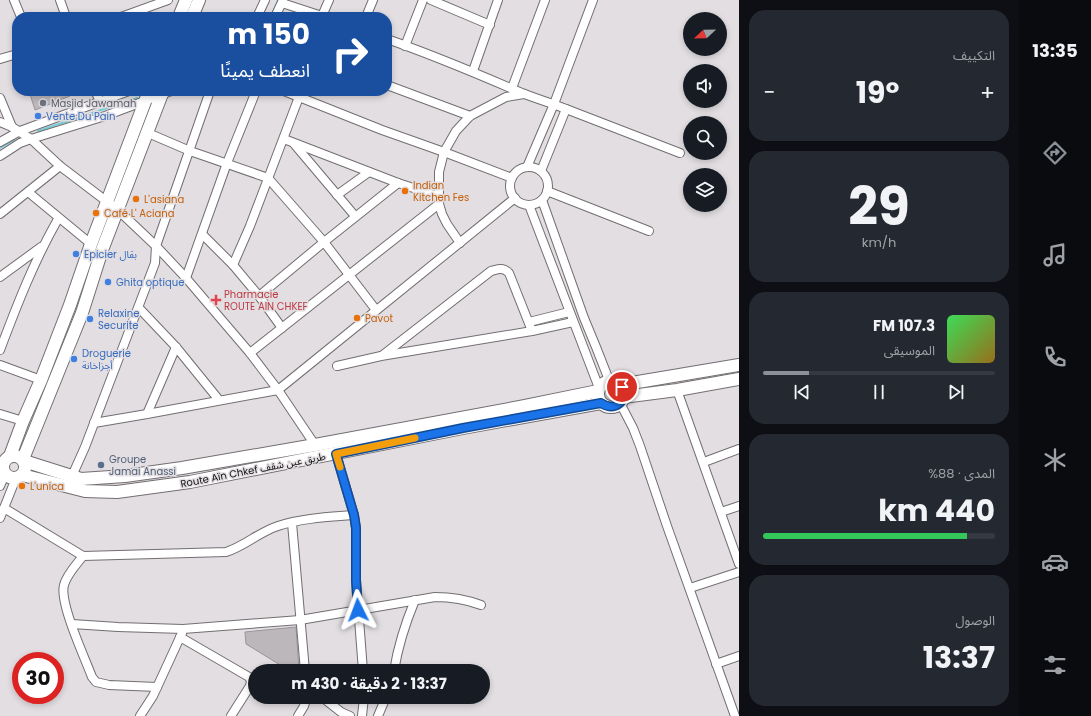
<!DOCTYPE html>
<html lang="ar">
<head>
<meta charset="utf-8">
<style>
	body { margin:0; font-family:Poppins,"Noto Sans Arabic",sans-serif; background:#242831; color:#f1f3f6; direction:rtl; height:100vh; display:flex; flex-direction:column; font-size:15px; white-space:nowrap }
	* { box-sizing:border-box; margin:0 }
	p { font-size:13px; color:#9ea1a6 }
	.icon { flex:none; width:22px; height:22px; fill:none; stroke:currentColor; stroke-width:2; stroke-linecap:round; stroke-linejoin:round }
	.map { position:relative; flex:1; overflow:hidden; direction:ltr }
	.drawer { display:flex; flex-direction:column; gap:10px; padding:10px; background:#0d0f14; width:280px }
	.drawer>* { flex:none }
	.hud { position:absolute; left:12px; top:12px; width:380px; height:84px; border-radius:16px; box-shadow:0 2px 6px #0003; direction:rtl; background:#1a4fa0; color:#fff; overflow:hidden }
	.needle { width:26px; rotate:248deg }
	.controls { position:absolute; left:683px; top:12px; display:grid; gap:8px }
	.controls a { display:grid; place-items:center; width:44px; height:44px; border-radius:50%; background:#171b24; box-shadow:0 2px 6px #0003; font-size:20px }
	.speed { position:absolute; left:12px; top:652px; display:flex; gap:8px; font-size:20px; font-weight:700; text-align:center }
	.speed>* { display:grid; place-content:center; width:52px; height:52px; border-radius:50%; background:#171b24; box-shadow:0 2px 6px #0003; line-height:1 }
	.speed .limit { border:6px solid #d22; background:#fff; color:#111 }
	.pin { position:absolute; display:grid; place-items:center; width:34px; height:34px; color:#fff; margin:-17px; border:2px solid #fff; border-radius:50%; box-shadow:0 1px 4px #0007 }
	.me { position:absolute; width:44px; margin:-22px; rotate:357deg; stroke-linejoin:round; filter:drop-shadow(0 0 3px #0008) }
	.turn { display:flex; align-items:center; gap:14px; height:84px; padding:0 16px; font-size:18px }
	.turn .icon { width:52px; height:52px; stroke-width:2.5 }
	.turn b { display:block; font-size:28px; line-height:34px }
	.big { font-size:30px; font-weight:700; line-height:1.1 }
	.drawer .widget { flex:1; display:flex; flex-direction:column; justify-content:center; gap:6px; min-width:0; padding:0 14px; border-radius:16px; background:#242831 }
	.drawer .dial { align-items:center; gap:0 }
	.dial b { font-size:52px; line-height:1 }
	.song { display:flex; align-items:center; gap:12px }
	.cover { width:48px; height:48px; border-radius:6px; background:linear-gradient(135deg,hsl(130 70% 55%),hsl(40 70% 35%)) }
	.played { height:4px; border-radius:2px; background:linear-gradient(90deg,#8c9099 20%,#363941 20%) }
	.keys { display:flex; justify-content:space-around; direction:ltr }
	.heat { display:flex; justify-content:space-between; align-items:center; font-size:22px; direction:ltr }
	.charge { height:6px; border-radius:3px; background:linear-gradient(90deg,#34c759 88%,#363941 0) }
	.trip { position:absolute; left:248px; top:664px; width:242px; height:40px; border-radius:20px; background:#171b24; box-shadow:0 2px 6px #0003; font-weight:700; line-height:40px; text-align:center; direction:rtl }
	main { display:flex; flex:1; min-height:0 }
	.menu { display:flex; flex-direction:column; width:72px; justify-content:space-around; align-items:center; background:#090b0e; color:#9ea1a6 }
	.menu .icon { width:28px; height:28px }
	.menu .selected { color:#8c9099 }
	.menu b { font-size:18px; color:#f1f3f6 }
	.map>svg:first-child { display:block }
</style>
</head>
<body>
<main>
<nav class="menu">
<b>13:35</b>
<svg class="icon selected" aria-label="directions" viewBox="0 0 24 24"><path d="M12 3l9 9-9 9-9-9zM9 14v-3h6M13 9l2 2-2 2"/></svg>
<svg class="icon" aria-label="music" viewBox="0 0 24 24"><path d="M9 18V5l10-2v13"/><circle cx="6" cy="18" r="3"/><circle cx="16" cy="16" r="3"/></svg>
<svg class="icon" aria-label="phone" viewBox="0 0 24 24"><path d="M5 4h4l2 5-3 2q2 4 5 5l2-3 5 2v4C11 20 4 13 5 4z"/></svg>
<svg class="icon" aria-label="climate" viewBox="0 0 24 24"><path d="M12 3v18M4 7l16 10M4 17L20 7"/></svg>
<svg class="icon" aria-label="car" viewBox="0 0 24 24"><path d="M5 17H2v-5l4-1 3-4h7l3 4 3 1v5h-3M9 17h6M6 11h13"/><circle cx="7" cy="17" r="2"/><circle cx="17" cy="17" r="2"/></svg>
<svg class="icon" aria-label="filters" viewBox="0 0 24 24"><path d="M4 7h16M4 17h16"/><circle cx="9" cy="7" r="2"/><circle cx="15" cy="17" r="2"/></svg>
</nav>
<section class="drawer">
<div class="widget"><p>التكييف</p>
<div class="heat"><a>−</a><b class="big">19°</b><a>+</a></div>
</div>
<div class="widget dial"><b>29</b><p>km/h</p></div>
<div class="widget">
<div class="song"><i class="cover"></i><div><b>107.3 FM</b><p>الموسيقى</p></div></div>
<div class="played"></div>
<div class="keys"><svg class="icon" aria-label="previous" viewBox="0 0 24 24"><path d="M18 5L8 12l10 7zM5 5v14"/></svg><svg class="icon" aria-label="pause" viewBox="0 0 24 24"><path d="M8 5v14M16 5v14"/></svg><svg class="icon" aria-label="next" viewBox="0 0 24 24"><path d="M6 5l10 7-10 7zM19 5v14"/></svg></div>
</div>
<div class="widget"><p>المدى · 88%</p><b class="big">440 km</b><div class="charge"></div></div>
<div class="widget"><p>الوصول</p><b class="big">13:37</b></div>
</section>
<div class="map">
<svg width="739" height="716" viewBox="0 0 739 716">
	<rect width="100%" height="100%" fill="#e2dee2"/>
	<g fill="none" stroke-linecap="round" stroke-linejoin="round">
		<g stroke="#76ccd6" stroke-width="2">
			<polyline points="271,17 278,0"/>
			<polyline points="38,131 137,98"/>
			<polyline points="0,148 14,140"/>
		</g>
	</g>
	<g fill="#bbb7bb" stroke="#999599">
		<polygon points="29,91 68,91 70,96 35,110"/>
		<polygon points="296,627 299,671 290,671 246,644 245,632"/>
	</g>
	<g fill="none" stroke-linecap="round" stroke-linejoin="round">
		<defs>
			<g id="street">
				<polyline points="14,0 21,17"/>
				<polyline points="60,0 66,17"/>
				<polyline points="431,0 490,25"/>
				<polyline points="282,3 325,17"/>
				<polyline points="322,16 329,0"/>
				<polyline points="121,17 168,0"/>
				<polyline points="257,17 265,0"/>
				<polyline points="275,17 283,0"/>
				<polyline points="366,17 373,0"/>
				<path d="M387,39c46,16 91,35 135,54 15,6 30,10 44,16l114,44"/>
				<polyline points="405,46 423,0"/>
				<polyline points="0,59 17,54"/>
				<polyline points="473,71 498,0"/>
				<polyline points="387,85 470,116"/>
				<polyline points="512,88 545,0"/>
				<polyline points="95,91 100,101"/>
				<polyline points="284,91 382,130 444,152 512,178"/>
				<polyline points="0,98 12,127"/>
				<polyline points="0,122 12,127 31,139 60,166 118,210 156,246 186,278 250,353 278,390 315,445"/>
				<polyline points="148,133 190,151 268,178 324,242 376,310"/>
				<polyline points="284,139 398,183 438,196"/>
				<polyline points="0,142 20,131 129,91"/>
				<polyline points="295,145 355,216"/>
				<polyline points="0,156 20,143 31,139 105,116 171,91"/>
				<polyline points="527,167 554,104 593,0"/>
				<circle cx="529" cy="186" r="19"/>
				<polyline points="541,171 566,109"/>
				<polyline points="547,191 649,231"/>
				<polyline points="28,192 91,244"/>
				<polyline points="337,195 369,172"/>
				<polyline points="542,200 584,318 596,347 609,380"/>
				<polyline points="529,205 599,388"/>
				<polyline points="0,214 60,166"/>
				<polyline points="202,234 233,265 259,296 282,328"/>
				<polyline points="460,243 447,224 442,214 439,204 439,172 444,152 456,131 470,116 506,97 524,94"/>
				<polyline points="233,265 250,226 299,97"/>
				<polyline points="0,277 41,247"/>
				<polyline points="186,278 227,163 256,91"/>
				<polyline points="259,296 324,242 398,183"/>
				<polyline points="139,308 176,347 219,400"/>
				<polyline points="529,322 569,312"/>
				<path d="M0,350c17,-45 34,-89 58,-131"/>
				<polyline points="250,353 439,204"/>
				<path d="M383,355l108,-84c8,-2 12,-4 18,2l23,58"/>
				<polyline points="0,365 41,380"/>
				<polyline points="337,366 381,356 532,331 573,322"/>
				<polyline points="677,390 739,564"/>
				<polyline points="620,403 633,428 640,446 667,526 735,716"/>
				<polyline points="0,414 23,421"/>
				<polyline points="147,414 176,347"/>
				<polyline points="94,423 147,414 278,390 515,198"/>
				<polyline points="336,454 354,515 356,528 356,580 363,671"/>
				<polyline points="704,462 739,449"/>
				<polyline points="72,476 85,447 155,263 156,246 210,91"/>
				<polyline points="0,486 5,474"/>
				<path d="M4,508l79,48 143,-4c19,-6 33,-20 52,-26 24,-8 51,-9 76,-11"/>
				<polyline points="721,512 739,506"/>
				<polyline points="0,518 16,478"/>
				<polyline points="292,523 305,671"/>
				<path d="M83,556c-7,9 -16,18 -19,29 -5,18 21,73 28,92l4,5 13,3 48,2"/>
				<polyline points="690,588 739,572"/>
				<path d="M72,624l46,3 65,2 117,-9 135,-23c16,0 30,2 46,8"/>
				<polyline points="180,637 249,677 251,681 250,686 231,716"/>
				<polyline points="716,664 739,656"/>
				<path d="M394,671c4,-25 11,-47 21,-71"/>
				<polyline points="322,697 341,712 350,716"/>
				<polyline points="140,716 153,696 182,633"/>
				<polyline points="298,716 304,706 307,697"/>
				<polyline points="362,716 364,697"/>
				<polyline points="378,716 386,697"/>
			</g>
			<g id="secondary">
				<polyline points="179,17 186,0"/>
				<polyline points="192,17 199,0"/>
				<circle cx="611" cy="394" r="13"/>
				<polyline points="620,385 739,365"/>
				<polyline points="623,397 677,390 739,379"/>
				<circle cx="14" cy="467" r="11"/>
				<polyline points="10,456 23,421 41,380 70,305 91,244 149,91"/>
				<polyline points="23,459 82,313 102,250 163,91"/>
				<polyline points="24,461 81,479 125,476 182,468 315,445 525,406 598,391"/>
				<polyline points="22,475 85,491 117,492 190,482 463,428 601,403"/>
			</g>
		</defs>
		<use href="#street" stroke="#726e72" stroke-width="10"/>
		<use href="#secondary" stroke="#726e72" stroke-width="14"/>
		<use href="#street" stroke="#fff" stroke-width="8"/>
		<use href="#secondary" stroke="#fff" stroke-width="12"/>
	</g>
	<g fill="none" stroke-linecap="round" stroke-linejoin="round">
		<defs>
			<path id="route" d="M358,610l-2,-30v-52l-2,-13 -18,-61 127,-26 138,-25c13,9 27,-1 21,-16"/>
		</defs>
		<use href="#route" stroke="#114b97" stroke-width="10"/>
		<use href="#route" stroke="#1a73e8" stroke-width="7"/>
		<polyline stroke="#f59e0b" stroke-width="7" points="340,467 336,454 415,438"/>
	</g>
	<circle fill="#6b7280" stroke="#e2dee2" stroke-width="1.5" cx="43" cy="103" r="4"/>
	<g fill="#3f7fe0" stroke="#e2dee2" stroke-width="1.5">
		<circle cx="38" cy="116" r="4"/>
		<circle cx="76" cy="254" r="4"/>
		<circle cx="108" cy="282" r="4"/>
		<circle cx="90" cy="319" r="4"/>
		<circle cx="74" cy="359" r="4"/>
	</g>
	<g fill="#e8710a" stroke="#e2dee2" stroke-width="1.5">
		<circle cx="405" cy="191" r="4"/>
		<circle cx="136" cy="199" r="4"/>
		<circle cx="96" cy="213" r="4"/>
		<circle cx="357" cy="318" r="4"/>
		<circle cx="22" cy="486" r="4"/>
	</g>
	<path fill="#e0444e" stroke="#e2dee2" stroke-width="1.5" d="M214 294h4v4h4v4h-4v4h-4v-4h-4v-4h4z"/>
	<circle fill="#5c6f8a" stroke="#e2dee2" stroke-width="1.5" cx="101" cy="465" r="4"/>
	<g text-anchor="middle" dominant-baseline="central" stroke-width="3" stroke-linejoin="round" paint-order="stroke">
		<g font-size="10" fill="#5b616d" stroke="#e2dee2" text-anchor="start">
			<text x="51" y="103">Masjid Jawamah</text>
		</g>
		<g font-size="10" fill="#366cbe" stroke="#e2dee2" text-anchor="start">
			<text x="46" y="116">Vente Du Pain</text>
			<text x="84" y="254">Epicier بقال</text>
			<text x="116" y="282">Ghita optique</text>
			<text x="98" y="313">Relaxine<tspan x="98" dy="12">Securite</tspan></text>
			<text x="82" y="353">Droguerie<tspan x="82" dy="12">أجزاخانة</tspan></text>
		</g>
		<g font-size="10" fill="#c56008" stroke="#e2dee2" text-anchor="start">
			<text x="413" y="185">Indian<tspan x="413" dy="12">Kitchen Fes</tspan></text>
			<text x="144" y="199">L'asiana</text>
			<text x="104" y="213">Café L' Aciana</text>
			<text x="365" y="318">Pavot</text>
			<text x="30" y="486">L'unica</text>
		</g>
		<g font-size="10" fill="#be3a42" stroke="#e2dee2" text-anchor="start">
			<text x="224" y="294">Pharmacie<tspan x="224" dy="12">ROUTE AIN CHKEF</tspan></text>
		</g>
		<g font-size="10" fill="#4e5e75" stroke="#e2dee2" text-anchor="start">
			<text x="109" y="459">Groupe<tspan x="109" dy="12">Jamai Anassi</tspan></text>
		</g>
		<g font-size="10" fill="#121112" stroke="#e2dee2">
			<text transform="translate(253 470) rotate(-11)">Route Aïn Chkef طريق عين شقف</text>
		</g>
	</g>
</svg>
<div class="controls">
<a><svg class="needle" viewBox="-14 -14 28 28"><path d="M0-13l5 13h-10z" fill="#e53935"/><path d="M0 13l5-13h-10z" fill="#9ea1a6"/></svg></a>
<a><svg class="icon" aria-label="sound" viewBox="0 0 24 24"><path d="M4 9h4l5-4v14l-5-4H4zM17 9q2 3 0 6"/></svg></a>
<a><svg class="icon" aria-label="search" viewBox="0 0 24 24"><circle cx="10" cy="10" r="6"/><path d="M15 15l6 6"/></svg></a>
<a><svg class="icon" aria-label="layers" viewBox="0 0 24 24"><path d="M12 4l9 5-9 5-9-5zM3 14l9 5 9-5"/></svg></a>
</div>
<div class="speed"><div class="limit">30</div></div>
<div class="pin" style="left:622px;top:387px;background:#d93025"><svg class="icon" aria-label="arrive" viewBox="0 0 24 24"><path d="M6 21V4h12l-3 4 3 4H6"/></svg></div>
<svg class="me" style="left:358px;top:610px" viewBox="-20 -20 40 40"><path d="M0-17L14 15 0 8-14 15z" fill="#1a73e8" stroke="#fff" stroke-width="4"/></svg>
<div class="trip">13:37 · 2 دقيقة · 430 m</div>
<div class="hud">
<div class="turn"><svg class="icon" aria-label="right" viewBox="0 0 24 24"><path d="M7 20v-9h11M14 6l5 5-5 5"/></svg><div><b>150 m</b>انعطف يمينًا</div></div>
</div>
</div>
</main>
</body>
</html>
